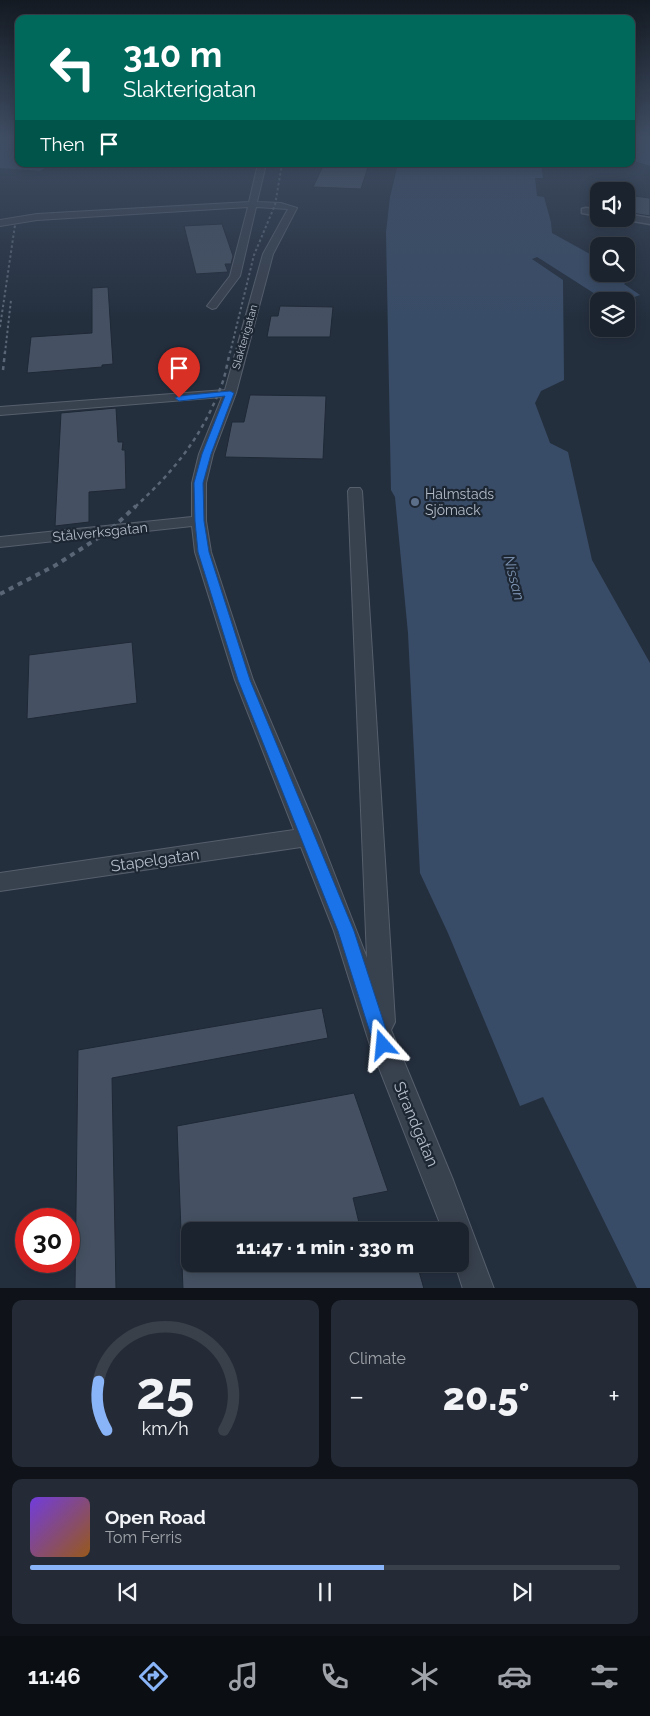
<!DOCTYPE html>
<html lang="en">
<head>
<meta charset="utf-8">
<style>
	body { margin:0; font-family:Raleway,sans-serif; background:#242b36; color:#f1f3f6; height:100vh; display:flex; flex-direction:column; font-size:19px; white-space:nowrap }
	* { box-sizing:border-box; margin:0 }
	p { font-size:16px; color:#a0a4aa }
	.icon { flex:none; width:28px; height:28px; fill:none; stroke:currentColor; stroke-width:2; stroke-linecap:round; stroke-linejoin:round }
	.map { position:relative; height:1288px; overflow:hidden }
	.panel { display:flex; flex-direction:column; gap:12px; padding:12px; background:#0f1319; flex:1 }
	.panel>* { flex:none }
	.banner { position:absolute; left:15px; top:15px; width:620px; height:152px; border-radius:10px; box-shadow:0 2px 12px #0003,0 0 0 1px #39404a; background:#00695c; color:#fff; overflow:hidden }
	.fabs { position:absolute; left:590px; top:182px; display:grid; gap:10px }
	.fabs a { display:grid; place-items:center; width:45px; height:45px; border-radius:10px; background:#1b232e; box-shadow:0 2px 12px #0003,0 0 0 1px #39404a; font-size:25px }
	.speed { position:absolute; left:15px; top:1208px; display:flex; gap:10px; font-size:25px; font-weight:700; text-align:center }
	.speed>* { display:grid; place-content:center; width:65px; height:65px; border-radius:50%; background:#1b232e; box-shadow:0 2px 12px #0003,0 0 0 1px #39404a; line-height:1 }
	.speed .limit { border:8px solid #d22; background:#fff; color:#111 }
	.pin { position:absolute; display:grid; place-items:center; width:42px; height:42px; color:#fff; margin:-51px -21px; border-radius:50% 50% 50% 0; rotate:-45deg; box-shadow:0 0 5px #0007 }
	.pin .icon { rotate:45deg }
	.me { position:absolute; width:55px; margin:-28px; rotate:342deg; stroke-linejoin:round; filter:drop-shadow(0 0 4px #0008) }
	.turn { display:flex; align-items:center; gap:18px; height:105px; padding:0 25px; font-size:22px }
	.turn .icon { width:65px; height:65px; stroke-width:2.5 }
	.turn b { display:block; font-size:35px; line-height:42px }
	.then { display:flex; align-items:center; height:48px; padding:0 25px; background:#0003; gap:10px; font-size:19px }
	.big { font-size:38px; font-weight:800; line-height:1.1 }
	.panel .card { flex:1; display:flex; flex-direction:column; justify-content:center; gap:8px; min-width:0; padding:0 18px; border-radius:10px; background:#242b36 }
	.panel .dial { align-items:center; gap:0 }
	.dial svg { height:130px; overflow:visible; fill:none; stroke:#39404a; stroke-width:7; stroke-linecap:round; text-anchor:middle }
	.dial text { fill:#f1f3f6; stroke:none }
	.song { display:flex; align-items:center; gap:15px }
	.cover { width:60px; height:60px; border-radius:8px; background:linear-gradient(135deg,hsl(260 70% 55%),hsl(30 70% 35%)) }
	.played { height:5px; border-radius:2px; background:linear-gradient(90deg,#8ab4f8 60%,#39404a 60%) }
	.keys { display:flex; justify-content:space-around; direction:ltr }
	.heat { display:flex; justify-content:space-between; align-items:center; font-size:28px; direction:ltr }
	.panel .tiles { flex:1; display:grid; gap:12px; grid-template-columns:1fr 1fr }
	.card:last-child { grid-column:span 2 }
	.trip { position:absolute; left:181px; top:1222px; width:288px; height:50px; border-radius:10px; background:#1b232e; box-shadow:0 2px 12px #0003,0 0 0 1px #39404a; font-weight:800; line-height:50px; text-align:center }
	.tab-bar { display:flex; height:80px; justify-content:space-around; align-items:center; background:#0b0e12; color:#a0a4aa }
	.tab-bar .icon { width:35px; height:35px }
	.tab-bar .current { color:#8ab4f8 }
	.tab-bar b { font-size:22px; color:#f1f3f6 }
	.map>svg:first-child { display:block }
</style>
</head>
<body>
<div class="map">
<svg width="650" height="1289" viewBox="0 0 650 1289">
	<rect width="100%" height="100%" fill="#242f3e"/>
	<g fill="#394c67">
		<polygon points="0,139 19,139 19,164 52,164 40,171 0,168"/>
		<polygon points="631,139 650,139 650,166 631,160"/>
		<polygon points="398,164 541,164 543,178 535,178 537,196 544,197 551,222 552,233 599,259 599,274 617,274 628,281 624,284 640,295 626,300 606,301 542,260 537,257 532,259 563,280 564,380 541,391 535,403 550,443 568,452 592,560 650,663 650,1288 637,1288 543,1097 520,1106 448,933 420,873 408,633 395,497 391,490 386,232 390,197"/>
	</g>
	<g fill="#455162" stroke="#1f2835">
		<polygon points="324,164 369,164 361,189 313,187"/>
		<polygon points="626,195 650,198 650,216 626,212"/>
		<polygon points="222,224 233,256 231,264 225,264 228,272 196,274 184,226"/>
		<polygon points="108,287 113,364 102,365 102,367 27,373 31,337 92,333 92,288"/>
		<polygon points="280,306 333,307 330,337 267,337 271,316 278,316"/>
		<polygon points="250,395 326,396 323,459 225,457 232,422 244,422"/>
		<polygon points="116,408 118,442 123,442 122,450 125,450 126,489 89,492 89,522 55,526 61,413"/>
		<polygon points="132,642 137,703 27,719 29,655"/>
		<polygon points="322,1008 328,1038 112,1078 116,1289 75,1289 78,1050"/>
		<polygon points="354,1093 388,1191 353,1198 361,1231 181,1231 177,1126"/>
		<polygon points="182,1264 417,1264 424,1289 183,1289"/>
	</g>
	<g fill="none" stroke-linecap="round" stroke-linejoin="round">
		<defs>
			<polygon id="minor" points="258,164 266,164 257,202 281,203 297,208 273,254 236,393 213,454 206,483 206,521 211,552 253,680 320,837 367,958 348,491 350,488 360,488 362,491 395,1022 391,1030 453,1180 494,1289 463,1289 455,1264 460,1264 460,1231 443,1231 370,1045 334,931 301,847 0,891 0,873 294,830 235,680 195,552 192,526 0,547 0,537 192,517 192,483 199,454 222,397 0,415 0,407 225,390 263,254 288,209 256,207 240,276 216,308 212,309 207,306 230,276 248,207 37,220 0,226 0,220 37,214 249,202"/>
			<g id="tertiary">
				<polygon points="586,208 599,210 599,216 582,213 582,209"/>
				<polygon points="626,214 650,218 650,224 622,219 626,219"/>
			</g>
		</defs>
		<use href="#minor" stroke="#565f6c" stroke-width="2"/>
		<use href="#tertiary" stroke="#565f6c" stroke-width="3"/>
		<use href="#minor" fill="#38414e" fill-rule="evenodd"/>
		<use href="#tertiary" fill="#38414e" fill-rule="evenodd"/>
		<g stroke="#5a6575" stroke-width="2" stroke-dasharray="2.5 2.5" stroke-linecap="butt">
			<polyline points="0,327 15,225"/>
			<polyline points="5,353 11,300"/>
			<polyline points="230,353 254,255 275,205 282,164"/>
		</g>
		<g stroke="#5a6575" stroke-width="2.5" stroke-dasharray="4 4" stroke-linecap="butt">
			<polyline points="3,370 5,352"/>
			<path d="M135,507c38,-35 66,-69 85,-118 5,-11 7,-25 10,-37"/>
		</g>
		<polyline stroke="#5a6575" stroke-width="4" stroke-dasharray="5 5" stroke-linecap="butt" points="0,594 56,565 109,531 136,506"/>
	</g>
	<linearGradient id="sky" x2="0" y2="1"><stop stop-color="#141a22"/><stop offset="0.43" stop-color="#3f4d63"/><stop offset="1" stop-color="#3f4d63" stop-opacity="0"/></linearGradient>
	<rect width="650" height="320" fill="url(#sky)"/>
	<polygon fill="#1a73e8" stroke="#114b97" points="230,391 234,393 211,454 203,483 204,521 209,552 250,680 354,931 391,1045 389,1051 383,1053 377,1051 374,1045 338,931 238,680 198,552 195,521 194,483 202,454 225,396 179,401 175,398 179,396"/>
	<circle fill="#5c6f8a" stroke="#1d2633" stroke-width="2" cx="415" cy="502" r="5"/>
	<g text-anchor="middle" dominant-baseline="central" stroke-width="4.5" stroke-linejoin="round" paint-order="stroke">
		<g font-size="11" fill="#b4bcc9" stroke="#1d2633">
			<text transform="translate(245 337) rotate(-74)">Slakterigatan</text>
		</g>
		<g font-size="14" fill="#b4bcc9" stroke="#1d2633" text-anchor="start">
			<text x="425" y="494">Halmstads<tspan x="425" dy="16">Sjömack</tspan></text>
		</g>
		<g font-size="14" fill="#b4bcc9" stroke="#1d2633">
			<text transform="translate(100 532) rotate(-6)">Stålverksgatan</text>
		</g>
		<g font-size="15" font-style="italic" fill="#7c92b1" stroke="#1d2633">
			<text transform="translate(514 578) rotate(76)">Nissan</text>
		</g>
		<g font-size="16" fill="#b4bcc9" stroke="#1d2633">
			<text transform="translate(155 860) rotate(-8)">Stapelgatan</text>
			<text transform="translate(416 1124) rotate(67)">Strandgatan</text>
		</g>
	</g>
</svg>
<div class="fabs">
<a><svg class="icon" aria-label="sound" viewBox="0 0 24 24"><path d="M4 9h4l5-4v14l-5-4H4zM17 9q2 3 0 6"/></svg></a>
<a><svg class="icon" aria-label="search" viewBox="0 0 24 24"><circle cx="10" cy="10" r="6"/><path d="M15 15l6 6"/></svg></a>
<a><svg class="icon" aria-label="layers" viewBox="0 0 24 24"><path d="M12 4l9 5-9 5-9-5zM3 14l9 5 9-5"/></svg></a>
</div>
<div class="speed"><div class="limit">30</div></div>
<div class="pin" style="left:179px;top:398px;background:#d93025"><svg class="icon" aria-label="arrive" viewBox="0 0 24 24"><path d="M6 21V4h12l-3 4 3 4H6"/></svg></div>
<svg class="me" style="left:383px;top:1045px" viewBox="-20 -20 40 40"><path d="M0-17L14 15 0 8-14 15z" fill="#1a73e8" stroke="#fff" stroke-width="4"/></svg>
<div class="trip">11:47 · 1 min · 330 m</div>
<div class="banner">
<div class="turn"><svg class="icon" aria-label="left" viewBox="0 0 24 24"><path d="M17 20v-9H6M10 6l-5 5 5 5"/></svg><div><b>310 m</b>Slakterigatan</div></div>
<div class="then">Then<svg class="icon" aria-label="arrive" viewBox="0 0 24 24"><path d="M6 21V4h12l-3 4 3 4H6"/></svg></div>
</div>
</div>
<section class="panel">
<div class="tiles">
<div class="card dial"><svg viewBox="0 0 100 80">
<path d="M14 69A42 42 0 1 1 86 69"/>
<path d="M14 69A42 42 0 0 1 9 39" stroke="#8ab4f8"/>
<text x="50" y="56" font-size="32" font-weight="700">25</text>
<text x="50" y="72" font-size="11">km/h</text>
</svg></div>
<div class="card"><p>Climate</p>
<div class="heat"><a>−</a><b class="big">20.5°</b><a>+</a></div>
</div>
<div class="card">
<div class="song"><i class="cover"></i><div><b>Open Road</b><p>Tom Ferris</p></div></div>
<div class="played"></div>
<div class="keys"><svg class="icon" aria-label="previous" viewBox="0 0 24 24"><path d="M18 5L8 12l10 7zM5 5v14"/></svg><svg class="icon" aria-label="pause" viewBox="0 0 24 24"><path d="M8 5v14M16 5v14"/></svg><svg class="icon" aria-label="next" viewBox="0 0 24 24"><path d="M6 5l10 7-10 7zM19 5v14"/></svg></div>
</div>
</div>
</section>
<nav class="tab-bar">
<b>11:46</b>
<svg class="icon current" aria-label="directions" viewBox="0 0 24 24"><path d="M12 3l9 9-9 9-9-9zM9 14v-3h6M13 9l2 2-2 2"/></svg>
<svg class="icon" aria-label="music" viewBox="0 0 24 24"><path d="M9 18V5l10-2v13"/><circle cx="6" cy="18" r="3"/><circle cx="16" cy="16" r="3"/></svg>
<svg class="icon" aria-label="phone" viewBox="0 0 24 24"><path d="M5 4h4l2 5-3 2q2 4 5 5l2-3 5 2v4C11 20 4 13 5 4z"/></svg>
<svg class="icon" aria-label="climate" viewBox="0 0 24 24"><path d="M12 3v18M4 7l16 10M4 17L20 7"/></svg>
<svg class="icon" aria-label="car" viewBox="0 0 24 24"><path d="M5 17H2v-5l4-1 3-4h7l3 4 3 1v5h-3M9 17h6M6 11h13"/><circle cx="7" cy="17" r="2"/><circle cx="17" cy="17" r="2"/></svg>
<svg class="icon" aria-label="filters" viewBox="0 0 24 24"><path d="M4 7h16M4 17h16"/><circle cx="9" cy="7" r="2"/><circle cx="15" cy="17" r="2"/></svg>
</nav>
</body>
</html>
